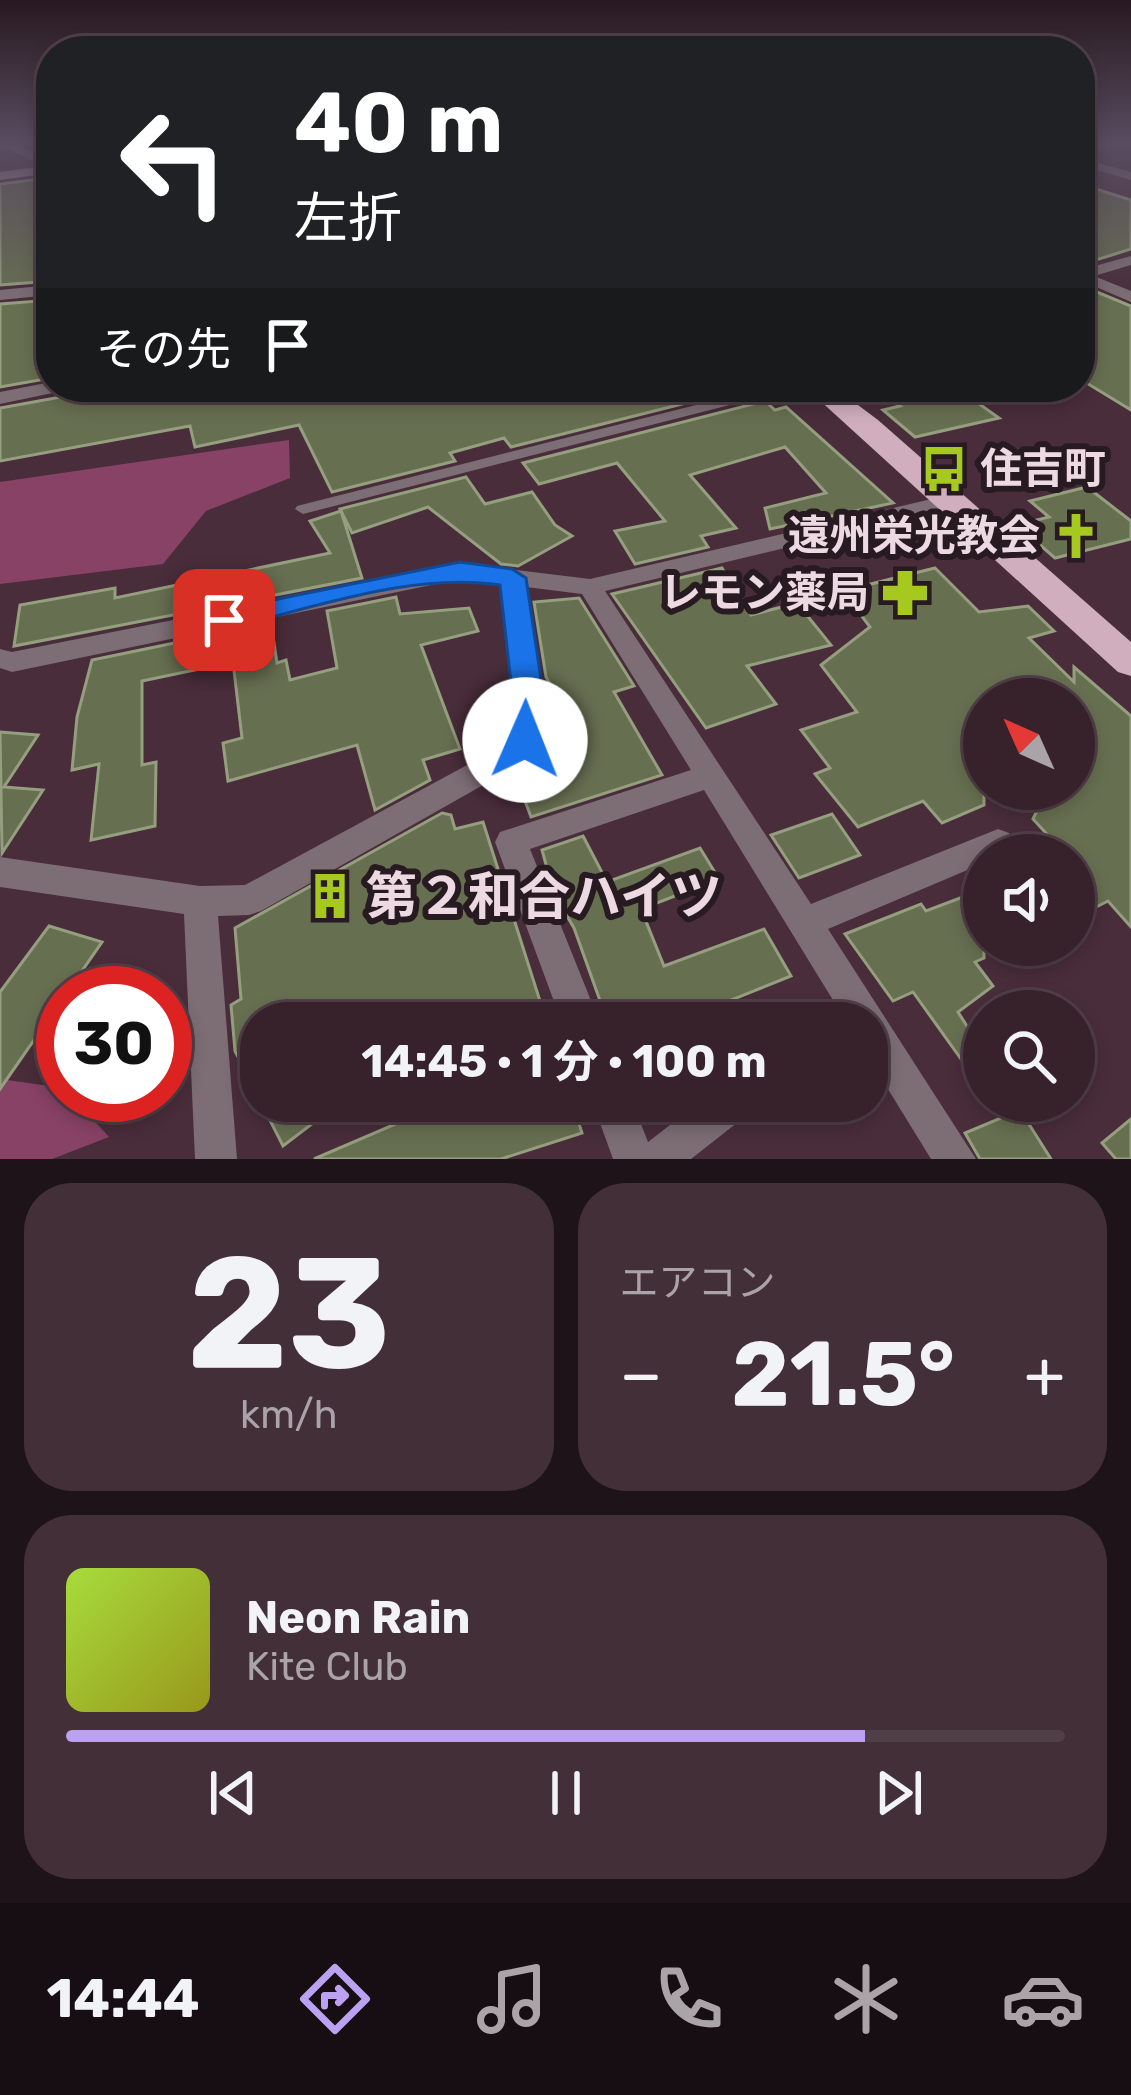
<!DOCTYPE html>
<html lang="ja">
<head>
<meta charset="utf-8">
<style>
	body { margin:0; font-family:Rubik,"Noto Sans JP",sans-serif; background:#422f38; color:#f1f3f6; height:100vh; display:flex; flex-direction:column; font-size:45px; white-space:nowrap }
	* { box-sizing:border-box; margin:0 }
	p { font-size:39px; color:#aaa4a9 }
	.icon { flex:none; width:66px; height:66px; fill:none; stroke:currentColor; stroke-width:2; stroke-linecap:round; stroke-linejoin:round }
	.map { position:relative; height:1159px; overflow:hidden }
	.details { display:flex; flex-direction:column; gap:24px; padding:24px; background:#1e1318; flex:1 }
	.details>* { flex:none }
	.hud { position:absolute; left:36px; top:36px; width:1059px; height:366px; border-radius:48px; box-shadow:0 6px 18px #0003,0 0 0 3px #513f48; background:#202124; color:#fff; overflow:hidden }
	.needle { width:78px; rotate:315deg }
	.controls { position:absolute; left:963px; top:678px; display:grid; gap:24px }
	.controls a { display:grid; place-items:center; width:132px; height:132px; border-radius:50%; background:#37222c; box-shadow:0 6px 18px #0003,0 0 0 3px #513f48; font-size:60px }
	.speed { position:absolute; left:36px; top:966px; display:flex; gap:24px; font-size:60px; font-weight:700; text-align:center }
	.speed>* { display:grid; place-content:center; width:156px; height:156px; border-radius:50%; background:#37222c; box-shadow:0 6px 18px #0003,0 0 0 3px #513f48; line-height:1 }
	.speed .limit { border:18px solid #d22; background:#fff; color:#111 }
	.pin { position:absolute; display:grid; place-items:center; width:102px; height:102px; color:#fff; margin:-51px; border-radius:24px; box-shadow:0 6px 18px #0006 }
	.me { position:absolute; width:132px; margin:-66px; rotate:1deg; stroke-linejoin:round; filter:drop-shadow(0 0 9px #0008) }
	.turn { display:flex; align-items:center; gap:42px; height:252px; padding:0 60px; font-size:54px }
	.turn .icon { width:156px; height:156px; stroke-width:2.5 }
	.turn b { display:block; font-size:84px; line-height:102px }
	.then { display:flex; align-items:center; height:114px; padding:0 60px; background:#0003; gap:24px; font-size:45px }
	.big { font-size:90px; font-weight:700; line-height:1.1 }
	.details .widget { flex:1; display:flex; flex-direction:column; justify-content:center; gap:18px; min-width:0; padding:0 42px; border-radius:48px; background:#422f38 }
	.details .dial { align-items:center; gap:0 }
	.dial b { font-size:156px; line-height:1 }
	.song { display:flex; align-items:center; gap:36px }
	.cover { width:144px; height:144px; border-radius:18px; background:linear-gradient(135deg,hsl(80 70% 55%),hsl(60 70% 35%)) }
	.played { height:12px; border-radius:6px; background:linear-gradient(90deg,#bca0f2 80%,#513f48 80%) }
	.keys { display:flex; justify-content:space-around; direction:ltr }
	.heat { display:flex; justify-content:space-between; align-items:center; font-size:66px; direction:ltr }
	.details .tiles { flex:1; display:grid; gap:24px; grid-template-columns:1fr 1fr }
	.widget:last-child { grid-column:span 2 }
	.trip { position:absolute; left:240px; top:1002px; width:648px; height:120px; border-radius:48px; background:#37222c; box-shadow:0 6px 18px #0003,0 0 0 3px #513f48; font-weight:700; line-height:120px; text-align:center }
	.tab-bar { display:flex; height:192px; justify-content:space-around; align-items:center; background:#160e12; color:#aaa4a9 }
	.tab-bar .icon { width:84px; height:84px }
	.tab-bar .on { color:#bca0f2 }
	.tab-bar b { font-size:54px; color:#f1f3f6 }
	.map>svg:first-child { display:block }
</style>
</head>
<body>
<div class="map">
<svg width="1131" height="1159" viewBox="0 0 1131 1159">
	<rect width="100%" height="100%" fill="#492d3a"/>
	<g fill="#884266">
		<polygon points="289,440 290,478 206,511 163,564 0,584 0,482"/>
		<polygon points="0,1079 63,1088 63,1095 71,1095 109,1137 52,1159 0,1159"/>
	</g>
	<g fill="#676f51" stroke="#959f7f" stroke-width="3">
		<polygon points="33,180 51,192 51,222 45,224 51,240 51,281 0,285 0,184"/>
		<polygon points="1080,184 1131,200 1131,249 1080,265"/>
		<polygon points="1080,285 1131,306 1131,410 1080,379"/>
		<polygon points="51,300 51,378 0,387 0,304"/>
		<polygon points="116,387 492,387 503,399 555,387 704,387 714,396 511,447 504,438 450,453 455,461 332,492 299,425 195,447 190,426 0,461 0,408"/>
		<polygon points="872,387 918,387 935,399 964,393 999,418 915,437 883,410 900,406"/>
		<polygon points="765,401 775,410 786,407 893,503 770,529 765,508 826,493 785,447 690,475 736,528 701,536 708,547 635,564 615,531 665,521 617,463 539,484 523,463"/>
		<polygon points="466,477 485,504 532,492 555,525 572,536 518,566 501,564 428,507 352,533 340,509"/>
		<polygon points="1087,487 1131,521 1131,539 1055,558 1017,525 1049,517 1030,501"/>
		<polygon points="341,511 362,578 14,646 20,605 115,588 115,598 330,553 310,521"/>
		<polygon points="722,568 751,615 797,603 831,645 747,666 776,704 706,728 612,594"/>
		<polygon points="935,568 979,612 1028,606 1054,631 1029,638 1074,682 1074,667 1131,716 1131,927 1108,901 1074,918 1074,855 1066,855 1033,819 1047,789 1074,789 1074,699 984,699 984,805 942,823 923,801 858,827 815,774 830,768 801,730 857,712 821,665 870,627 843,591"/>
		<polygon points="396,597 400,614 469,608 478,631 421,645 460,749 423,760 430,780 375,810 357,745 228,781 223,743 242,738 233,662 142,681 142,765 156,762 155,826 91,840 99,764 72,770 77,717 92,660 271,623 277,663 286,660 290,680 337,668 327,611"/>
		<polygon points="579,598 634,686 614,692 662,775 531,817 514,772 568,752 562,742 580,736 546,677 534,602"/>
		<polygon points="0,732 38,735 4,787 43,790 2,853"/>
		<polygon points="442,813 451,815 455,829 483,822 547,1023 471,1023 467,1006 441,1023 261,1023 261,1101 342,1101 283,1146 235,1051 231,1005 241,999 235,928"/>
		<polygon points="832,814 860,855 799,878 771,835"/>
		<polygon points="583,836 607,882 700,848 719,879 641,909 664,966 764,929 791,976 689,1017 692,1023 608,1023 574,928 554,894 542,850"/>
		<polygon points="984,889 984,958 975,962 993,986 958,1012 984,1053 984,1091 913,992 893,1001 845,934 921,904 926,911"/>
		<polygon points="49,926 102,942 0,1089 0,992"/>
		<polygon points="449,1101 572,1101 582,1133 501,1159 314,1159"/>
		<polygon points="1020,1110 1051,1159 980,1159 965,1133"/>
		<polygon points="1131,1119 1131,1159 1116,1159 1102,1143"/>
	</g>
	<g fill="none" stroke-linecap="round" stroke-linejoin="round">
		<polygon fill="#7d6e75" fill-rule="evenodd" points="767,387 790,387 788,390 303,514 295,509 297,506"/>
		<g fill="#7d6e75" fill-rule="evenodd">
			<polygon points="0,143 14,143 51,161 51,169 8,149 0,149"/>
			<polygon points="1080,158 1131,172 1131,180 1080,165"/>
			<polygon points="1131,256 1131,265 1094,276 1131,291 1131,302 1080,280 1080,270"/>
			<polygon points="51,285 51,295 0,300 0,290"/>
			<polygon points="51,382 51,387 65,387 62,391 0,404 0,392"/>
			<path d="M953,494l8,2 3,5 -3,5 -356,85 206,313 187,-75 11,4 5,10 -5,10 -25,2v8l-156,66 148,230h-45l-64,-104v-32h-20l-143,-233 -174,59 70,174h-38l-67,-181 5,-10 191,-62 -109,-176 -56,-7c9,57 29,119 1,173l-266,151 -12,4 -31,1 19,243h-42l-11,-245 -184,-27v-30l200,29 45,-1 261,-141 8,-52 -13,-108 -41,-5 -448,93 -12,-4v-19l12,3 448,-89 130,16z"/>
			<polygon points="592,1101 632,1101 648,1142 701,1101 753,1101 747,1115 691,1159 613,1159"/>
		</g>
		<polygon fill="#7d6e75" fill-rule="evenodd" points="1096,143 1113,143 1080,153 1080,147"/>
		<polygon fill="#a48d97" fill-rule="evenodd" points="51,165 51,173 0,180 0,172"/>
		<polygon fill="#d0aebd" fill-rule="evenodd" points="805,387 834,387 878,420 1131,642 1131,676 1118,672"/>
	</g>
	<linearGradient id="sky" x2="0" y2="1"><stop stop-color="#281920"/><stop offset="0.47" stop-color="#594c60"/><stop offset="1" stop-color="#594c60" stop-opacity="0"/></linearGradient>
	<rect width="1131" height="305" fill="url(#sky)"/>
	<path fill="#1a73e8" stroke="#114b97" stroke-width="3" d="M460,562l52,7 14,9 18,122 -7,49 -12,4 -12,-4 -4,-9 4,-40 -13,-115c-91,-13 -188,24 -276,44l-14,-9 14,-10z"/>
	<defs>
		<symbol id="bus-bare" viewBox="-9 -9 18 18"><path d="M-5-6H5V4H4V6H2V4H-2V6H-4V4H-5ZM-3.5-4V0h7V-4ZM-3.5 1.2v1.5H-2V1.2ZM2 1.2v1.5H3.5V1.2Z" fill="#a7c81f" stroke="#271a20" stroke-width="2.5" paint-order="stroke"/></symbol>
		<symbol id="church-bare" viewBox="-9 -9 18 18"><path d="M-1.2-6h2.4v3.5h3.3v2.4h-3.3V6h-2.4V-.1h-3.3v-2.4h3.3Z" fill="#a7c81f" stroke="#271a20" stroke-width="2.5" paint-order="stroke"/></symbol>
		<symbol id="pharmacy-bare" viewBox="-9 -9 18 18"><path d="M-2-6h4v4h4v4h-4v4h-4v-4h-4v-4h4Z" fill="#a7c81f" stroke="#271a20" stroke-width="2.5" paint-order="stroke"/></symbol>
		<symbol id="building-bare" viewBox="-9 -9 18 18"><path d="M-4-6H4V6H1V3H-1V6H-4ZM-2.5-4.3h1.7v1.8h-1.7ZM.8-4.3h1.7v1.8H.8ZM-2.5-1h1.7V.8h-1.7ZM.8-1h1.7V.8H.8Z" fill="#a7c81f" stroke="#271a20" stroke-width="2.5" paint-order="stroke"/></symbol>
	</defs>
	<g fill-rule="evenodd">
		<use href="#bus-bare" x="911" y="436" width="66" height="66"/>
		<use href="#church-bare" x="1043" y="503" width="66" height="66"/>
		<use href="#pharmacy-bare" x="872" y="560" width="66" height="66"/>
		<use href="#building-bare" x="297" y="863" width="66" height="66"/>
	</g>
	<g text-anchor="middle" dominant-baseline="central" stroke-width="12" stroke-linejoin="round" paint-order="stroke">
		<g font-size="42" font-weight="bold" fill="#ecd9e1" stroke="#271a20" text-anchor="end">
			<text x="980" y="469" text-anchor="start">住吉町</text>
			<text x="1040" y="536">遠州栄光教会</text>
			<text x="869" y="593">レモン薬局</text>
		</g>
		<g font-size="51" font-weight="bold" fill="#ecd9e1" stroke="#271a20" text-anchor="start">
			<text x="366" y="896">第２和合ハイツ</text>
		</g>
	</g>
</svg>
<div class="controls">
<a><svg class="needle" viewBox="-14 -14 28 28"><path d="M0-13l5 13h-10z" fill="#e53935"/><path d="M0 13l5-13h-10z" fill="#aaa4a9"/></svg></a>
<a><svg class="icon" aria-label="sound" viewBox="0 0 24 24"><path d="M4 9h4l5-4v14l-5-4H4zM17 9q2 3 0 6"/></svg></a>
<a><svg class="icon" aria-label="search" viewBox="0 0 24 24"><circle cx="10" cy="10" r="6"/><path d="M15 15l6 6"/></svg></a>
</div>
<div class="speed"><div class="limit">30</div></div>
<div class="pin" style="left:224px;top:620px;background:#d93025"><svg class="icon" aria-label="arrive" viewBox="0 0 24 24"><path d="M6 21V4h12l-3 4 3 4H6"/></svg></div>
<svg class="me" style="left:525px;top:740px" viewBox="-20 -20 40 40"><circle r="19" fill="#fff"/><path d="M0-13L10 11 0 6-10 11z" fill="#1a73e8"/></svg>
<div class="trip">14:45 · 1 分 · 100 m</div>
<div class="hud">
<div class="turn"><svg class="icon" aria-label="left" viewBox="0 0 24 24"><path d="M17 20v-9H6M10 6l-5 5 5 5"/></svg><div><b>40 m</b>左折</div></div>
<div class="then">その先<svg class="icon" aria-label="arrive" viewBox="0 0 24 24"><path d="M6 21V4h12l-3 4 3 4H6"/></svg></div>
</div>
</div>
<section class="details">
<div class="tiles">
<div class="widget dial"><b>23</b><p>km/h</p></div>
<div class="widget"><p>エアコン</p>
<div class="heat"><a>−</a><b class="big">21.5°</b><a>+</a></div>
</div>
<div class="widget">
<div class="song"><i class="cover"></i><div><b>Neon Rain</b><p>Kite Club</p></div></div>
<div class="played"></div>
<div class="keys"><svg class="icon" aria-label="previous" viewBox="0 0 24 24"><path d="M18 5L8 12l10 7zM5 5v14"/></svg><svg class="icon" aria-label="pause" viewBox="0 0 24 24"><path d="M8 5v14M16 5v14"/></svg><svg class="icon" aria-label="next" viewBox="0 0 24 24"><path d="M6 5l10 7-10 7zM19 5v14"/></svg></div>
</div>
</div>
</section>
<nav class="tab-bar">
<b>14:44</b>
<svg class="icon on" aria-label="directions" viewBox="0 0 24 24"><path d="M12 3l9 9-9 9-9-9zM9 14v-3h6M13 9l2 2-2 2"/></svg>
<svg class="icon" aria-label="music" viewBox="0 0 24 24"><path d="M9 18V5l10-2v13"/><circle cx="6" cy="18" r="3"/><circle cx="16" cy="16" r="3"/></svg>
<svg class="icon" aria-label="phone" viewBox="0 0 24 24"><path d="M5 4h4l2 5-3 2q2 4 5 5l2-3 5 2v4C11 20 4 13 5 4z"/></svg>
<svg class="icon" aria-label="climate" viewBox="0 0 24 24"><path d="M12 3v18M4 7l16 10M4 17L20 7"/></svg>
<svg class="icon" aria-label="car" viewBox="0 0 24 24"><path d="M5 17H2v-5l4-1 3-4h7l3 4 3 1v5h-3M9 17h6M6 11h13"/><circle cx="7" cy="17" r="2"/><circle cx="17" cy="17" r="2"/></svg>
</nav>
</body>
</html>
